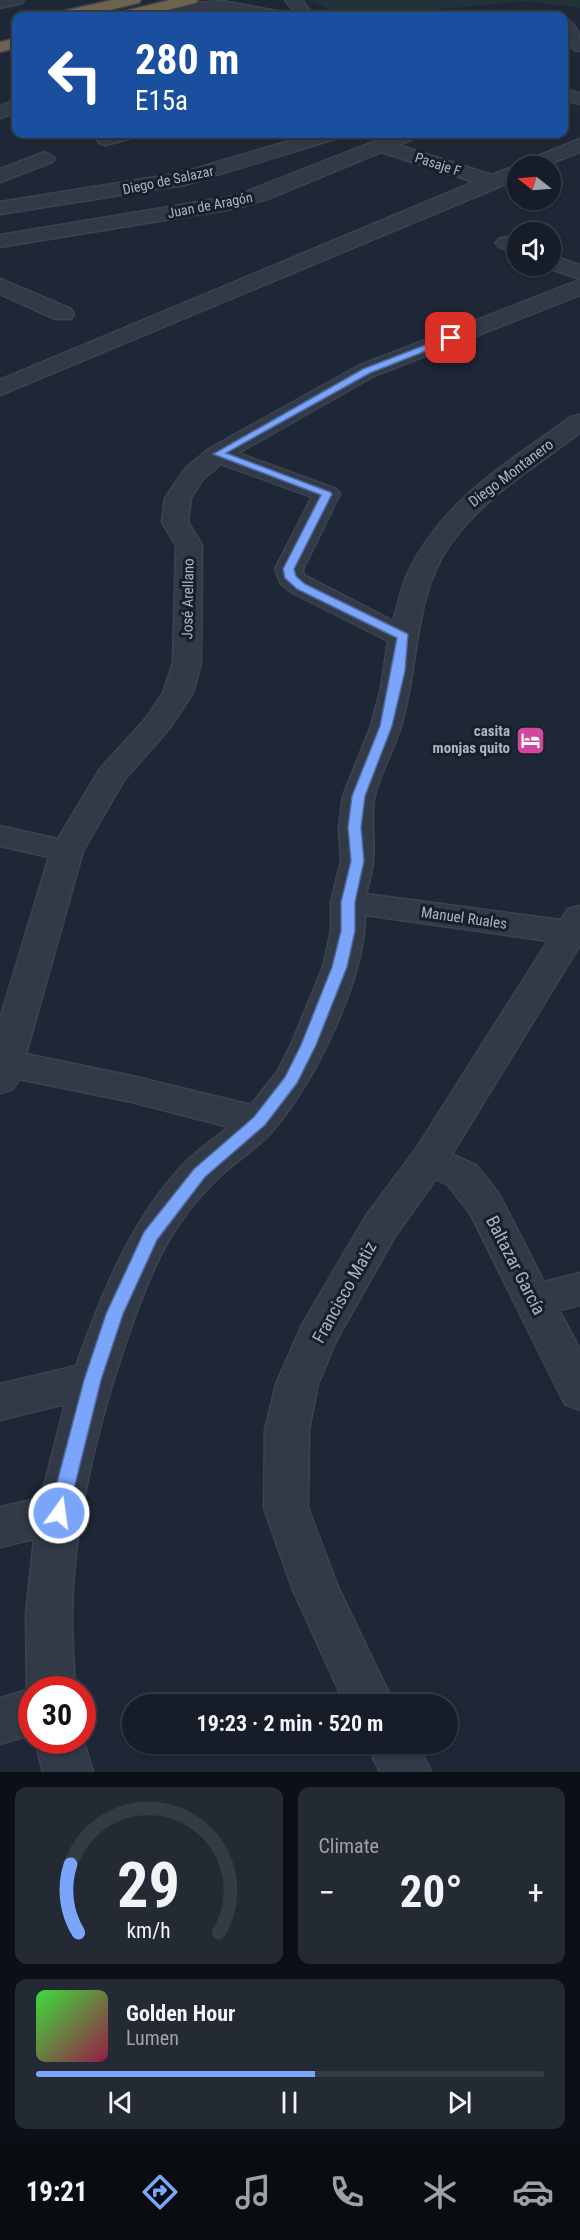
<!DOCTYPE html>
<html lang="en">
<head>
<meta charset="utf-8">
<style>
	body { margin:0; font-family:"Roboto Condensed",sans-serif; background:#232a34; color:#f1f3f6; height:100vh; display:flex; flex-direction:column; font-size:22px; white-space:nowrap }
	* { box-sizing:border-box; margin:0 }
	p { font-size:20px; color:#9ea2a8 }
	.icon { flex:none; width:33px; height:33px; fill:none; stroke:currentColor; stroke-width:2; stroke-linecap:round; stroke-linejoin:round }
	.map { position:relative; height:1772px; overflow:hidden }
	.panel { display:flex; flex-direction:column; gap:15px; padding:15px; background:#0c1016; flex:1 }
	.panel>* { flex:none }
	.hud { position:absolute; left:12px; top:12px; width:556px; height:126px; border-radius:12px; box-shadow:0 2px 4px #0004,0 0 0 2px #353b45; background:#1a4fa0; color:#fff; overflow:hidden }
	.needle { width:39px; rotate:287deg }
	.controls { position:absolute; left:507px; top:156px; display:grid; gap:12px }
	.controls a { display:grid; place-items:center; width:54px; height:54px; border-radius:50%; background:#161d28; box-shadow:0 2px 4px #0004,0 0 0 2px #353b45; font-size:30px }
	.speed { position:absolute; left:18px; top:1676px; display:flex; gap:12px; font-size:30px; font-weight:700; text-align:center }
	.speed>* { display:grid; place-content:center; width:78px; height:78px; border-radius:50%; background:#161d28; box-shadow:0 2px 4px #0004,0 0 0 2px #353b45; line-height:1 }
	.speed .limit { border:9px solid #d22; background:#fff; color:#111 }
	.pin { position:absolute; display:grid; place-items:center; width:51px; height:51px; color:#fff; margin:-26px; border-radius:12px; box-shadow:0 3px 9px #0006 }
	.me { position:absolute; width:66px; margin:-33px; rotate:14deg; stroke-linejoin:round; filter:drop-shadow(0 0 4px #0008) }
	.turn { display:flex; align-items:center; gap:21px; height:126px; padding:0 24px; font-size:27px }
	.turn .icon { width:78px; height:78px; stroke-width:2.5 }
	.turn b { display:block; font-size:42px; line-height:51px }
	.big { font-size:45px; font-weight:700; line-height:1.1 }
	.panel .card { flex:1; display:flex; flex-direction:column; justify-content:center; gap:9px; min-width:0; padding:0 21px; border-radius:12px; background:#232a34 }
	.panel .dial { align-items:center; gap:0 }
	.dial svg { height:156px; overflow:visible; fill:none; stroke:#353b45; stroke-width:7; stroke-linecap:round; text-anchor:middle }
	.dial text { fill:#f1f3f6; stroke:none }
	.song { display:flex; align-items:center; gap:18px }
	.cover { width:72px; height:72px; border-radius:9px; background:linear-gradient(135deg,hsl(120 70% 55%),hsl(340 70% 35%)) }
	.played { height:6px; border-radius:3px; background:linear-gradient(90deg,#7aa5fb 55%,#353b45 55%) }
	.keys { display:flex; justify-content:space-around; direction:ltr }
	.heat { display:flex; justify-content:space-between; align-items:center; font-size:33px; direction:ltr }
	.panel .tiles { flex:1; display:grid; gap:15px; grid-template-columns:1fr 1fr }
	.card:last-child { grid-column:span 2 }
	.trip { position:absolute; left:122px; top:1694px; width:336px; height:60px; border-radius:30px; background:#161d28; box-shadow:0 2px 4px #0004,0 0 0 2px #353b45; font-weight:700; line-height:60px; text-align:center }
	.dock { display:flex; height:96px; justify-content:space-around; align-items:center; background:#090c10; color:#9ea2a8 }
	.dock .icon { width:42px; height:42px }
	.dock .current { color:#7aa5fb }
	.dock b { font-size:27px; color:#f1f3f6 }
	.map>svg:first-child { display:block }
</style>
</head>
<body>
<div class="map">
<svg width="580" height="1772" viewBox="0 0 580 1772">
	<rect width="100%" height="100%" fill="#1e2736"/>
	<polygon fill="#203437" points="309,0 580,0 580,8 526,1 401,13 334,11"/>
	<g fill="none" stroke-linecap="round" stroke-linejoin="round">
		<defs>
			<g id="minor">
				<polygon points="0,0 24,0 22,3 0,8"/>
				<polygon points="285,0 302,0 314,16 298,16"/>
				<polygon points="223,1 281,12 283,16 259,16 223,11 144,16 138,12 146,7"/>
				<path d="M564,19c15,4 16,19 16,32l-6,-1 -10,-14z"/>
				<polygon points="564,89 580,93 580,104 564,100"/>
				<polygon points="16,100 16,112 0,118 0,106"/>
				<polygon points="105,134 135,134 133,138 106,145 99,143 97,139"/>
				<polygon points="313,134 340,134 338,138 184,185 0,214 0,202 181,173"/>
				<polygon points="394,134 418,134 416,138 398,145 492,175 580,139 580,152 544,166 518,166 518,178 501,186 0,395 0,380 474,182 381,152 270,198 238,208 0,247 0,235 235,196"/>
				<polygon points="45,152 55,158 52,162 0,182 0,169"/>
				<polygon points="506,237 518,240 518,253 499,247 496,243 499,239"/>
				<polygon points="550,255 580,265 580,279 542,266 550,266"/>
				<polygon points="0,279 71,309 74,314 71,319 55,319 0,294"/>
				<path d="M580,280v15l-206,81 -136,77 98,36 4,5 -37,75 1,6 89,46c5,-16 8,-33 15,-48 34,-73 101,-111 163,-156l9,-2v18c-46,34 -98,65 -131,113 -36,52 -30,122 -48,180 -7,24 -22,48 -27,73 -3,21 1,42 -1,63 -1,11 -4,21 -7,32l195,26 7,-11 12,-3v39l-128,209 24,11 23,29 45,88 36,-9v32l-21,5 21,40v60l-15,-6 -95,-191 -22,-28 -12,-6 -42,59 -58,103 -18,43 -9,46 -1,78 30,79 56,117h-49l-52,-114 -29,-82 1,-78 11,-46 26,-59 64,-109 50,-67 132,-208 -183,-26c0,64 -50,166 -91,214 -17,21 -43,34 -61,54 -17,17 -35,41 -47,62 -17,31 -30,67 -41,100 -29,86 -52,181 -53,271 0,25 2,49 3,73h-43v45l-32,10v-46l27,-8 -1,-75 8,-76 -34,8v-40l41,-9 24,-94 -65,16v-36l76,-18c25,-70 56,-150 110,-204 13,-13 29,-24 43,-35l-97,-25 -113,-23 -6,10 -13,4v-74l49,-162 -49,-11v-20l58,13 42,-70 47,-52 16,-24 10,-30 3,-118 -14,-23 3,-24 20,-29 24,-20 149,-83zM221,464l91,33 -37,72 6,15 10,8 97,49 -7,47 -10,38 -28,70 -4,31 2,34 -10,41v29l-8,36 -32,78 -14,27 -26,33 -119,-29 -106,-22 57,-203 41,-71 45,-51 24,-36 8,-30 1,-118 -14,-23 3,-24 12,-19z"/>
				<polygon points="82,1735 93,1772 43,1772 35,1740 82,1740"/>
				<polygon points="366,1743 417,1743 431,1772 380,1772"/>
			</g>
			<g id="highway">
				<polygon points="112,0 141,0 139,3 84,16 57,16 59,12"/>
				<polygon points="170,0 198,0 196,3 144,16 118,16 120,12"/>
				<polygon points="16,38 16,48 0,52 0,42"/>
			</g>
		</defs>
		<use href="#minor" stroke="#3b4350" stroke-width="3"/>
		<use href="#highway" stroke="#3a414e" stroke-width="3"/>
		<use href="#minor" fill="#323a47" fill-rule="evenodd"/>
		<use href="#highway" fill="#6d634e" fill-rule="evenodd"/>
	</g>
	<polygon fill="#7aa5fb" stroke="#4f6ba3" stroke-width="1.5" points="451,335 455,338 454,340 370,373 226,453 330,492 332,494 294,569 296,576 305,584 408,634 405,671 392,726 365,796 361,827 364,861 355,902 355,931 347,967 316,1045 297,1083 265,1125 205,1177 157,1240 123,1314 101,1380 68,1513 65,1518 59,1521 52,1518 49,1513 84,1380 106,1314 144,1232 194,1169 254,1117 285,1077 301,1045 332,967 341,931 341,902 351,861 348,827 352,796 380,726 397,638 297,589 285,578 283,569 321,495 213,454 363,369"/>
	<defs>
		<symbol id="hotel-square" viewBox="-11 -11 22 22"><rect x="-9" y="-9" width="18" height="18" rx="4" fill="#d1479c" stroke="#181f2b"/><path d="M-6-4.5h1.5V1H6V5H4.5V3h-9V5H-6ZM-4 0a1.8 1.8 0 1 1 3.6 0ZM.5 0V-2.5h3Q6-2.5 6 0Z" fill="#fff"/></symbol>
	</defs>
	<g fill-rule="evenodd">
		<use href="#hotel-square" x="514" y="724" width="33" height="33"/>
	</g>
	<g text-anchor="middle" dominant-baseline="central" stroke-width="6" stroke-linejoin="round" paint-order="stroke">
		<g font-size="14" fill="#acb4c4" stroke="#181f2b">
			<text transform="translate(438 164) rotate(18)">Pasaje F</text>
			<text transform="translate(168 180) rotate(-12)">Diego de Salazar</text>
			<text transform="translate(210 205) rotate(-11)">Juan de Aragón</text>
		</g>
		<g font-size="15" fill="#acb4c4" stroke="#181f2b">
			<text transform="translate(511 473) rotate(-37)">Diego Montanero</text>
			<text transform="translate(188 599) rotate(-89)">José Arellano</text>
			<text transform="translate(464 918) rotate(8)">Manuel Ruales</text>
		</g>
		<g font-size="15" font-weight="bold" fill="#acb4c4" stroke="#181f2b" text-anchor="end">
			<text x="510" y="731">casita<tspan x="510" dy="17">monjas quito</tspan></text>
		</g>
		<g font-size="18" fill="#acb4c4" stroke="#181f2b">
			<text transform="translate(516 1265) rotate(63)">Baltazar García</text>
			<text transform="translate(344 1292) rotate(-61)">Francisco Matiz</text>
		</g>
	</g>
</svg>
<div class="controls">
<a><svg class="needle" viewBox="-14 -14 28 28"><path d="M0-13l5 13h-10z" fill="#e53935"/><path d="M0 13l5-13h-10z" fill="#9ea2a8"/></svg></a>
<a><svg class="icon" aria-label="sound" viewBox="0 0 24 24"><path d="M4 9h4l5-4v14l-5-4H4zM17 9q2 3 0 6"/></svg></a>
</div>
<div class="speed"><div class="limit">30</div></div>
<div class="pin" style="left:451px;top:338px;background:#d93025"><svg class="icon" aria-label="arrive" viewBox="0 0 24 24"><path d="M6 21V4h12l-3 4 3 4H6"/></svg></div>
<svg class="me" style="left:59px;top:1513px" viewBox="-20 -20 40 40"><circle r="17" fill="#7aa5fb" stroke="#fff" stroke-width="3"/><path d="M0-11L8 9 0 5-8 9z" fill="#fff"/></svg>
<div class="trip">19:23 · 2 min · 520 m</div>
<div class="hud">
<div class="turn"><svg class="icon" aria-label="left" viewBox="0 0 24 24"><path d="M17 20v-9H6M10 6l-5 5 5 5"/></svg><div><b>280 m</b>E15a</div></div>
</div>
</div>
<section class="panel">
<div class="tiles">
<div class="card dial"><svg viewBox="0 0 100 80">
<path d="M14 69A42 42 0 1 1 86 69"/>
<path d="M14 69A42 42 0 0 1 10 34" stroke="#7aa5fb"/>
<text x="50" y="56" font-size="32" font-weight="700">29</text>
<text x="50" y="72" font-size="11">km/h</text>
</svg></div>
<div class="card"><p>Climate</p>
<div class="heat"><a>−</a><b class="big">20°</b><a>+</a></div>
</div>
<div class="card">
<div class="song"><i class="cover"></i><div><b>Golden Hour</b><p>Lumen</p></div></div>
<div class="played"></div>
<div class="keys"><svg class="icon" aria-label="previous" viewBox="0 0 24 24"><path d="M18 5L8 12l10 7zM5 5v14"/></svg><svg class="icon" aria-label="pause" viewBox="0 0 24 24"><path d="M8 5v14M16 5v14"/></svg><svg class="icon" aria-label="next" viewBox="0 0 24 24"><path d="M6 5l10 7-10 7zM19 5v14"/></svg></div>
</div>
</div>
</section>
<nav class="dock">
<b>19:21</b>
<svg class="icon current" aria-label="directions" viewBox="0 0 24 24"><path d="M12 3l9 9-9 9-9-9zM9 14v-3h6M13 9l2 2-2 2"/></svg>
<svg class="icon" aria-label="music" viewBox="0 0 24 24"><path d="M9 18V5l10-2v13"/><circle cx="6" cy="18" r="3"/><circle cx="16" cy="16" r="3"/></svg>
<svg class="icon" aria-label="phone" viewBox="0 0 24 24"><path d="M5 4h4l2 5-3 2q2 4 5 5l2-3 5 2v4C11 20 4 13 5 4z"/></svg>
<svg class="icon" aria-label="climate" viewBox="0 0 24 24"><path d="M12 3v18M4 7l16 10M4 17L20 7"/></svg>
<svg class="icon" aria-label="car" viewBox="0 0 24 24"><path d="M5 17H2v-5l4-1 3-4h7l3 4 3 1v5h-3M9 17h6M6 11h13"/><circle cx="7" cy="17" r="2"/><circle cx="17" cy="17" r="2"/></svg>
</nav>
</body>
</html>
